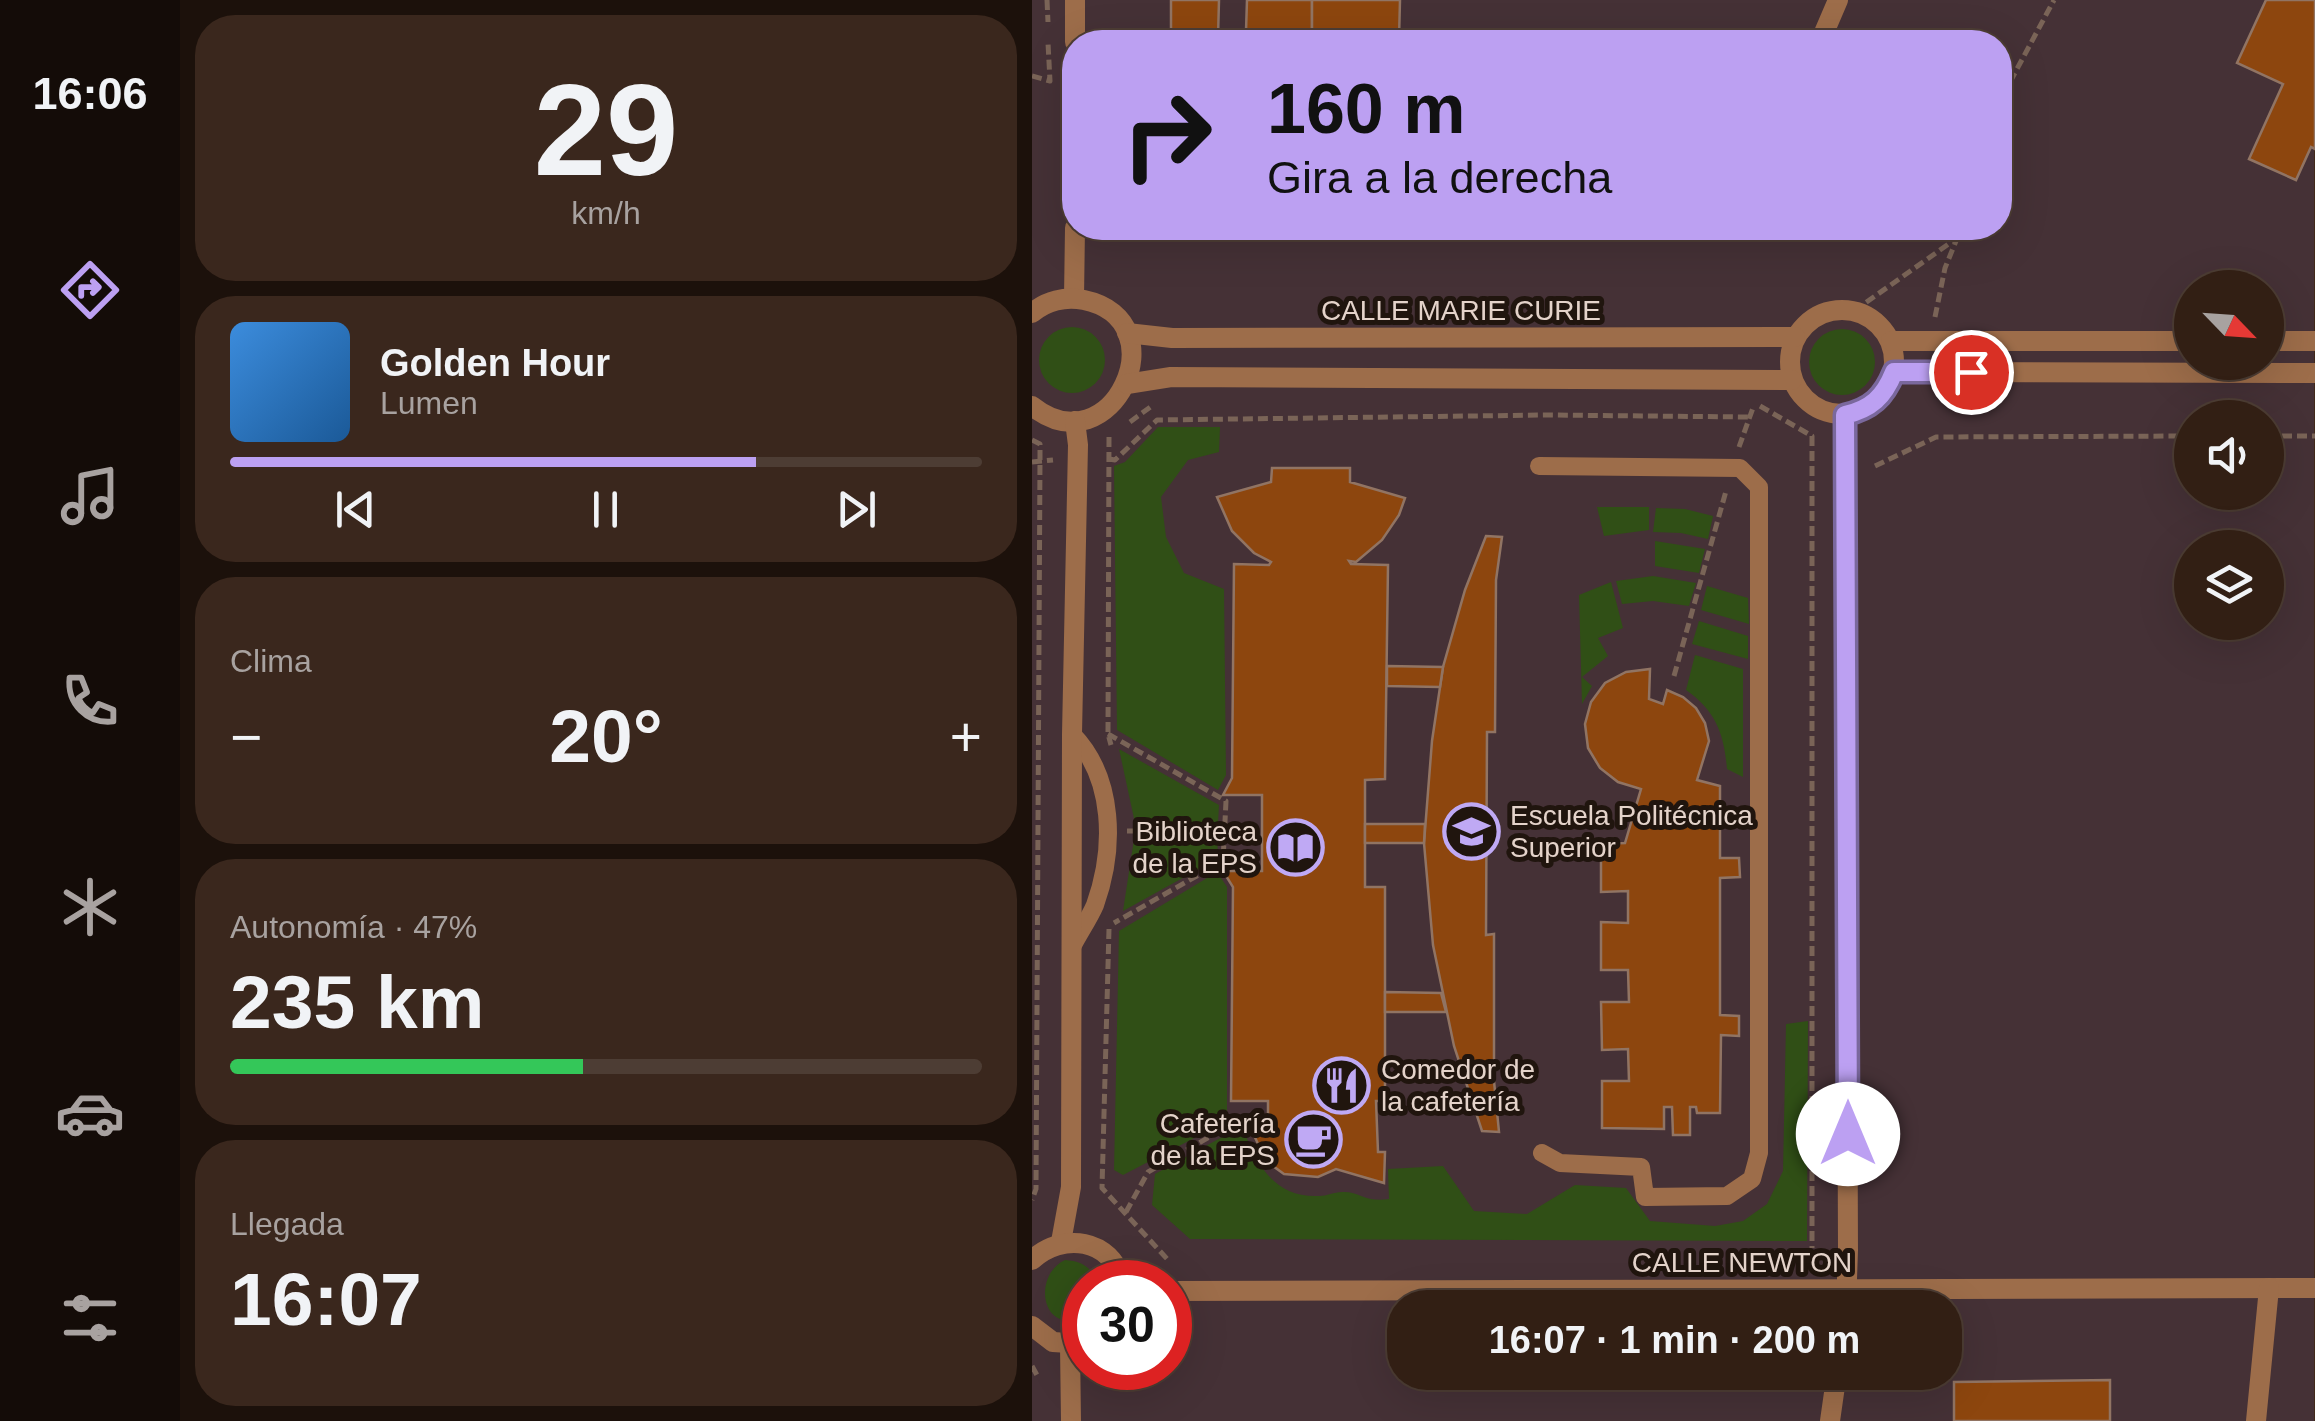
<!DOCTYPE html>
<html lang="es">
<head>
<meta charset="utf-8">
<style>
	body { margin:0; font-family:Arial,sans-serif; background:#3a271d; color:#f1f3f6; height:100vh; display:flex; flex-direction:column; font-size:38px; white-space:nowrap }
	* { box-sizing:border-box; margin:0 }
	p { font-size:32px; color:#a8a2a0 }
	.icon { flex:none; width:55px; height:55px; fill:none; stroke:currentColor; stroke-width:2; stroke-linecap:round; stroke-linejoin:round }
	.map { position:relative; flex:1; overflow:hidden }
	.side { display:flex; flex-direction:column; gap:15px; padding:15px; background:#1c110b; width:852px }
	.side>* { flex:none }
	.banner { position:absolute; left:30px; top:30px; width:950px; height:210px; border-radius:40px; box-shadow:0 10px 40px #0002,0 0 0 2px #4d3d34; background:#bca0f2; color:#111; overflow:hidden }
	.needle { width:65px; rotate:115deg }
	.tools { position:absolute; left:1142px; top:270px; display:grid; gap:20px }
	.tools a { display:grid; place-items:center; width:110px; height:110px; border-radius:50%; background:#321f14; box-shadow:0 10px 40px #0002,0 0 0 2px #4d3d34; font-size:50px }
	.speed { position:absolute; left:30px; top:1260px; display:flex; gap:20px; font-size:50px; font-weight:700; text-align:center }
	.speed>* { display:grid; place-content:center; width:130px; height:130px; border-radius:50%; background:#321f14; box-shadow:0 10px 40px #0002,0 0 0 2px #4d3d34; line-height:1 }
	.speed .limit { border:15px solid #d22; background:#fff; color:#111 }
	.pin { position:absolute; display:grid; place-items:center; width:85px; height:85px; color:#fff; margin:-42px; border:5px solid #fff; border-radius:50%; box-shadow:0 2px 10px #0007 }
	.me { position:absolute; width:110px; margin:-55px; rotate:0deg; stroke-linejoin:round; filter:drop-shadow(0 0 8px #0008) }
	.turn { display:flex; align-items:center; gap:35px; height:210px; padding:0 40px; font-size:45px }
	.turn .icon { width:130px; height:130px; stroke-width:2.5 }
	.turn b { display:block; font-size:70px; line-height:85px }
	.big { font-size:75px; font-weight:700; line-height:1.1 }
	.side .card { flex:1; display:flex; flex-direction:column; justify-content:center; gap:15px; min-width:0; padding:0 35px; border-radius:40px; background:#3a271d }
	.side .dial { align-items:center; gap:0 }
	.dial b { font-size:130px; line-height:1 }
	.song { display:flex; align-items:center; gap:30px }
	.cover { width:120px; height:120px; border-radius:15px; background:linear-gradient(135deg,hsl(210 70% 55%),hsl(210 70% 35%)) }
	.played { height:10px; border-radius:5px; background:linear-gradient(90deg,#bca0f2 70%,#4d3d34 70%) }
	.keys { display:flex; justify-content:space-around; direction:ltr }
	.heat { display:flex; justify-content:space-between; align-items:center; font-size:55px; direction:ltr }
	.charge { height:15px; border-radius:8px; background:linear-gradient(90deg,#34c759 47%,#4d3d34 0) }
	.trip { position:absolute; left:355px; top:1290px; width:575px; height:100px; border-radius:40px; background:#321f14; box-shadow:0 10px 40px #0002,0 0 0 2px #4d3d34; font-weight:700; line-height:100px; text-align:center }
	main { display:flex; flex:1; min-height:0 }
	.tab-bar { display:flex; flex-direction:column; width:180px; justify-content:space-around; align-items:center; background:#140c08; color:#a8a2a0 }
	.tab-bar .icon { width:70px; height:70px }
	.tab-bar .active { color:#bca0f2 }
	.tab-bar b { font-size:45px; color:#f1f3f6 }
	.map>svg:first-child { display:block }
</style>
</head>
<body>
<main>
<nav class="tab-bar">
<b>16:06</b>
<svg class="icon active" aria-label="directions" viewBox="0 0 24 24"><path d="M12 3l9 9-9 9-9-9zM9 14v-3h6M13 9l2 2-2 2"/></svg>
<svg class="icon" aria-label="music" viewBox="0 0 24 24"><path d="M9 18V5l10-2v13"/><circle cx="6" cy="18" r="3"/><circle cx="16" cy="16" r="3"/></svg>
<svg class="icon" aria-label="phone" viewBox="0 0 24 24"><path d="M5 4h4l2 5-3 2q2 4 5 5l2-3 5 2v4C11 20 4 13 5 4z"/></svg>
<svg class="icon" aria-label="climate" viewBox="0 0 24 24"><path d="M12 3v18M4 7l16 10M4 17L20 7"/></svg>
<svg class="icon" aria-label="car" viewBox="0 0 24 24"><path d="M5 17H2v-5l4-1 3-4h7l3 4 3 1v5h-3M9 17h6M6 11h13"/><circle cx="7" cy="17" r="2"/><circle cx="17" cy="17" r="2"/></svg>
<svg class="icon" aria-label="filters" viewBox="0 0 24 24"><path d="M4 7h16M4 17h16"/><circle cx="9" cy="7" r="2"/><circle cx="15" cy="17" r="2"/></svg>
</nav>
<section class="side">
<div class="card dial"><b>29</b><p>km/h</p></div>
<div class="card">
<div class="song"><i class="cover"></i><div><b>Golden Hour</b><p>Lumen</p></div></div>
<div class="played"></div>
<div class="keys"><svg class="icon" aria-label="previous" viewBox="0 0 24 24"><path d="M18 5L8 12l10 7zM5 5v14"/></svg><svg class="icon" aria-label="pause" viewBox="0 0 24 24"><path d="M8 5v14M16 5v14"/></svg><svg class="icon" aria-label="next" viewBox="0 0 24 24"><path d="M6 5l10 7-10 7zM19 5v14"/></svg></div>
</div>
<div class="card"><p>Clima</p>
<div class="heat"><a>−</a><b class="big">20°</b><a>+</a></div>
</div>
<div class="card"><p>Autonomía · 47%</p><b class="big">235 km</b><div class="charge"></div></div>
<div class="card"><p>Llegada</p><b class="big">16:07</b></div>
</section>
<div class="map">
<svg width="1283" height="1421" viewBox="0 0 1283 1421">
	<rect width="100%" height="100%" fill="#42291a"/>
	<path fill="#453136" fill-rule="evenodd" d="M0,0h1282v1421h-1282zM42,42h926v186h-926zM1160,288h75v74h-75zM1160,418h75v74h-75zM1160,548h75v74h-75zM52,1282h86v86h-86zM372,1308h540v64h-540z"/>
	<g fill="#304f16">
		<circle cx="40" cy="360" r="33"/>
		<circle cx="810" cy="362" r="33"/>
		<polygon points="126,427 188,427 187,452 156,460 129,497 134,537 152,573 192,589 194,775 186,790 85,730 82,466 93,462"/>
		<polygon points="565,507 617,507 617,530 572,536"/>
		<polygon points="624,508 653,509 681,516 676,539 649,533 621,532"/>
		<polygon points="623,541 673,549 667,573 623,566"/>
		<polygon points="621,576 664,583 657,606 621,601 590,604 584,581"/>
		<polygon points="579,582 591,628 566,638 576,656 550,677 560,686 550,704 547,595"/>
		<polygon points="675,586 716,598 717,624 669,610"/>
		<polygon points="667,621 716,636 716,659 660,644"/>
		<path d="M663,655l48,14v108l-16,-8c-3,-35 -11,-58 -41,-79z"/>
		<polygon points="87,749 187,805 186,823 103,823"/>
		<polygon points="102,839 186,839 185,859 91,911"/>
		<polygon points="185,872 195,887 195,1121 91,1175 82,1170 87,931"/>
		<path d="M776,1021l-1,220 -617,-2 -38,-34 3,-31 87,-48c14,37 31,72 77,70 8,0 15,-4 23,-4 18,-1 23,11 47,7l-1,-30 55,-3 31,45 53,3 48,-29 51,3 24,33 65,5 28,-5 24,-17 16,-33 3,-147z"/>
		<path d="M33,1260c16,1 27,7 32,22h-13v34c-43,21 -52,-41 -19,-56z"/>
	</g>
	<g fill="#8d460e" stroke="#917463" stroke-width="2.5">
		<polygon points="139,0 187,0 186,38 139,39"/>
		<polygon points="215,0 280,0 280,32 214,31"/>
		<polygon points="280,0 368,0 367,39 310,42 297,38 280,38"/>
		<polygon points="1234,0 1283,0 1283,149 1279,147 1264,180 1217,159 1251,84 1205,63"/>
		<polygon points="240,468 318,468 318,482 373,498 367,515 350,540 324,562 317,561 319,564 356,565 353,779 333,780 333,887 353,887 353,1101 344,1101 346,1152 353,1152 352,1183 304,1169 286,1177 252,1174 234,1161 220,1131 219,1115 236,1115 236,1101 199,1101 201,887 191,871 230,871 230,795 191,795 200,778 202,564 237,565 239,562 222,553 200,531 185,497 239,482"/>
		<polygon points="454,536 470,537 464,580 463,732 455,732 454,935 462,934 462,1081 467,1132 450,1131 422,1046 401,945 392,843 400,741 411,667 433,590"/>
		<polygon points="355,666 411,667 408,687 355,686"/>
		<polygon points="618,669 617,699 631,704 635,690 651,697 664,708 673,723 677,741 665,780 688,786 688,858 707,858 708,877 688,878 688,1015 707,1016 707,1036 689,1035 688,1113 665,1113 664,1107 658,1107 658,1135 641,1135 640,1107 632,1107 632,1129 570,1128 570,1081 597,1081 596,1049 570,1050 569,1002 597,1002 596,970 569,970 569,922 596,923 596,891 569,892 569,844 593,843 609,789 586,782 568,768 556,748 553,724 559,702 573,683 594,672"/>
		<polygon points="333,824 393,824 392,843 333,843"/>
		<polygon points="353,992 409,993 414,1012 353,1012"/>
		<polygon points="1078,1380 1078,1421 922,1421 922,1382"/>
	</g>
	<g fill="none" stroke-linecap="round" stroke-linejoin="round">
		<g stroke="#7a6457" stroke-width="5" stroke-dasharray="10 5" stroke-linecap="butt">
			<polyline points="15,0 16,22"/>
			<polyline points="0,76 18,81 16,43"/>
			<polyline points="968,110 978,82 1022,0"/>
			<polyline points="822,311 925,238 929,228"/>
			<polyline points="903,317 913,268 924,241"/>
			<polyline points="728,406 780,436 780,1248"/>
			<polyline points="98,422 121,405"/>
			<polyline points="1235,436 1283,436"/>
			<polyline points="77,437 76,734 79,745"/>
			<polyline points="0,440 8,444 8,460 4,1189 0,1200"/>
			<polyline points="707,447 722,405"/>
			<polyline points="77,459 83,460 125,420 515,415 717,417"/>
			<polyline points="0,462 21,460"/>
			<polyline points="843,466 904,437 1160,436"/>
			<polyline points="642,676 694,491"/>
			<polyline points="76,734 194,801 191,861 82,923"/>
			<polyline points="95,831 192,832"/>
			<polyline points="77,929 70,1188 137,1261"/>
			<polyline points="94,1212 116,1172 209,1119"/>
			<polyline points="0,1366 6,1377"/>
			<polyline points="64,1378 77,1368"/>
		</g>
		<g stroke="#9d6d4a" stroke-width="18">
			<polyline points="507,466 708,468 727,487 727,1153 720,1179 695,1196 613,1197 609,1167 528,1163 510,1153"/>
			<path d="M40,947c7,-14 17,-28 23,-42 20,-56 20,-127 -23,-171"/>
		</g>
		<g stroke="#9d6d4a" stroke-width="20">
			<polyline points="43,42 43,0"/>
			<polyline points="788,42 806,0"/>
			<polyline points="42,109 42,162"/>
			<polyline points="42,298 43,228"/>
			<circle cx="810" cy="362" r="52"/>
			<path d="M0,313c14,-12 33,-17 52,-13 97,20 28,170 -52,106"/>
			<polyline points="95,333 140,338 763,337"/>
			<polyline points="859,341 1160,341"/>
			<polyline points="1235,341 1283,341"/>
			<polyline points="861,372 1283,373"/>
			<polyline points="95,384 139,377 760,380"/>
			<polyline points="813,415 816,1250 814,1308"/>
			<polyline points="29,1242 39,1187 40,734 46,445 43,421"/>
			<path d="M0,1260c30,-28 80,-22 90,22"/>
			<polyline points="138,1291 1283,1288"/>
			<polyline points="0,1326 21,1342 52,1344"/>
			<polyline points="38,1346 39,1421"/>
			<polyline points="798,1421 805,1372"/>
			<polyline points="1224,1421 1237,1288"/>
		</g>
	</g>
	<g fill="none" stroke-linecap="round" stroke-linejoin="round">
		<defs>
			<path id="route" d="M816,1134l-3,-719c26,-6 39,-18 49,-43h77"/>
		</defs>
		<use href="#route" stroke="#7a689d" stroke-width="25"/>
		<use href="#route" stroke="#bca0f2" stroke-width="18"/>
	</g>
	<defs>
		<symbol id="university-ring" viewBox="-11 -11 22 22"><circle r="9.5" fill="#20150e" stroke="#bfa9f4" stroke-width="1.5"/><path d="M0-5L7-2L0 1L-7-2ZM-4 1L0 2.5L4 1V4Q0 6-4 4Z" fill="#bfa9f4"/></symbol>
		<symbol id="library-ring" viewBox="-11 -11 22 22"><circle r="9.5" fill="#20150e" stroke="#bfa9f4" stroke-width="1.5"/><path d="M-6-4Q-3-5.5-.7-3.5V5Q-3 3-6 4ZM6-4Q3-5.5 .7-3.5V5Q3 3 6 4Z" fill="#bfa9f4"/></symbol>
		<symbol id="restaurant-ring" viewBox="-11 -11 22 22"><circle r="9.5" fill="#20150e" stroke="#bfa9f4" stroke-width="1.5"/><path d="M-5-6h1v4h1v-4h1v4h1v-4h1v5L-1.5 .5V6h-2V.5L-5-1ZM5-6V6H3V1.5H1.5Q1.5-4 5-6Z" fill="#bfa9f4"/></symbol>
		<symbol id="cafe-ring" viewBox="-11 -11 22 22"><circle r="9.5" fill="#20150e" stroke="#bfa9f4" stroke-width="1.5"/><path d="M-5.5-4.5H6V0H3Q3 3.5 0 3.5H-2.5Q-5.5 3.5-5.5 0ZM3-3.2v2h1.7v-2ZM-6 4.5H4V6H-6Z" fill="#bfa9f4"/></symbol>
	</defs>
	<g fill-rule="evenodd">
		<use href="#university-ring" x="408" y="800" width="63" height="63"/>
		<use href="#library-ring" x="232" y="816" width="63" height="63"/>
		<use href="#restaurant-ring" x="278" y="1054" width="63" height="63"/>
		<use href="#cafe-ring" x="250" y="1108" width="63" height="63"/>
	</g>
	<g text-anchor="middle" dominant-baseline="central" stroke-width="10" stroke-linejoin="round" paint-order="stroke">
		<g font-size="28" fill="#e4d3ca" stroke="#20150e">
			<text x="429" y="310">CALLE MARIE CURIE</text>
			<text x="710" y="1262">CALLE NEWTON</text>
		</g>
		<g font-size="28" fill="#e4d3ca" stroke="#20150e" text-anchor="start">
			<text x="478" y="815">Escuela Politécnica<tspan x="478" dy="32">Superior</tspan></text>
			<text x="225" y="831" text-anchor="end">Biblioteca<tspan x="225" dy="32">de la EPS</tspan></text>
			<text x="349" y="1069">Comedor de<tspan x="349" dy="32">la cafetería</tspan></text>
			<text x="243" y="1123" text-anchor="end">Cafetería<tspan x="243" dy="32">de la EPS</tspan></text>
		</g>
	</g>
</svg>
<div class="tools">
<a><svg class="needle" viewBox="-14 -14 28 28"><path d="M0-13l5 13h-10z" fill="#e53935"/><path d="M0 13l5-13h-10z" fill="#a8a2a0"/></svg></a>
<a><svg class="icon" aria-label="sound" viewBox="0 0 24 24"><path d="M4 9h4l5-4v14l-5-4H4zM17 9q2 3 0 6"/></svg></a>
<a><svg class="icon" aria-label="layers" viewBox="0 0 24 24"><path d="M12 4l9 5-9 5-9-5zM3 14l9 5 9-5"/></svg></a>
</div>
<div class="speed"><div class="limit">30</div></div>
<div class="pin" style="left:939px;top:372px;background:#d93025"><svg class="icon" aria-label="arrive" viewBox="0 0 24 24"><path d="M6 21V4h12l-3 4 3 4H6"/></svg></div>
<svg class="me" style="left:816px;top:1134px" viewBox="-20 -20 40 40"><circle r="19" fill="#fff"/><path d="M0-13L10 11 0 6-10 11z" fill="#bca0f2"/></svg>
<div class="trip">16:07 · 1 min · 200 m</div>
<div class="banner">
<div class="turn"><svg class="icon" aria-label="right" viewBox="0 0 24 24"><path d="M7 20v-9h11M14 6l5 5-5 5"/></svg><div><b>160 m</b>Gira a la derecha</div></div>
</div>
</div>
</main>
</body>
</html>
